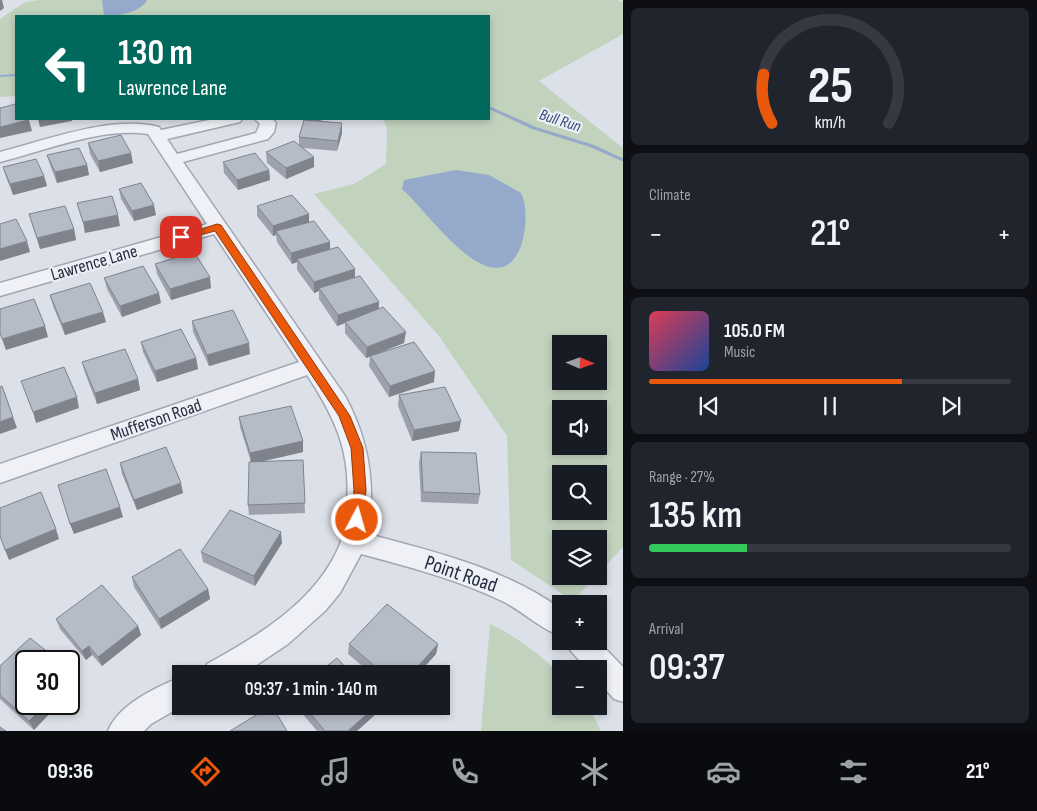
<!DOCTYPE html>
<html lang="en">
<head>
<meta charset="utf-8">
<style>
	body { margin:0; font-family:"Sofia Sans Condensed",sans-serif; background:#20242c; color:#f1f3f6; height:100vh; display:flex; flex-direction:column; font-size:19px; white-space:nowrap }
	* { box-sizing:border-box; margin:0 }
	p { font-size:16px; color:#9ea1a6 }
	.icon { flex:none; width:28px; height:28px; fill:none; stroke:currentColor; stroke-width:2; stroke-linecap:round; stroke-linejoin:round }
	.map { position:relative; flex:1; overflow:hidden }
	.drawer { display:flex; flex-direction:column; gap:8px; padding:8px; background:#0d0f14; width:414px }
	.drawer>* { flex:none }
	.banner { position:absolute; left:15px; top:15px; width:475px; height:105px; border-radius:0px; box-shadow:0 2px 8px #0003; background:#00695c; color:#fff; overflow:hidden }
	.needle { width:32px; rotate:92deg }
	.controls { position:absolute; left:552px; top:335px; display:grid; gap:10px }
	.controls a { display:grid; place-items:center; width:55px; height:55px; border-radius:0px; background:#171b24; box-shadow:0 2px 8px #0003; font-size:25px }
	.speed { position:absolute; left:15px; top:650px; display:flex; gap:10px; font-size:25px; font-weight:700; text-align:center }
	.speed>* { display:grid; place-content:center; width:65px; height:65px; border-radius:50%; background:#171b24; box-shadow:0 2px 8px #0003; line-height:1 }
	.speed .limit { border:2px solid #111; border-radius:8px; background:#fff; color:#111 }
	.pin { position:absolute; display:grid; place-items:center; width:42px; height:42px; color:#fff; margin:-21px; border-radius:10px; box-shadow:0 2px 8px #0006 }
	.me { position:absolute; width:55px; margin:-28px; rotate:6deg; stroke-linejoin:round; filter:drop-shadow(0 0 4px #0008) }
	.turn { display:flex; align-items:center; gap:18px; height:105px; padding:0 20px; font-size:22px }
	.turn .icon { width:65px; height:65px; stroke-width:2.5 }
	.turn b { display:block; font-size:35px; line-height:42px }
	.big { font-size:38px; font-weight:600; line-height:1.1 }
	.drawer .tile { flex:1; display:flex; flex-direction:column; justify-content:center; gap:8px; min-width:0; padding:0 18px; border-radius:8px; background:#20242c }
	.drawer .dial { align-items:center; gap:0 }
	.dial svg { height:130px; overflow:visible; fill:none; stroke:#363941; stroke-width:7; stroke-linecap:round; text-anchor:middle }
	.dial text { fill:#f1f3f6; stroke:none }
	.song { display:flex; align-items:center; gap:15px }
	.cover { width:60px; height:60px; border-radius:8px; background:linear-gradient(135deg,hsl(350 70% 55%),hsl(220 70% 35%)) }
	.played { height:5px; border-radius:2px; background:linear-gradient(90deg,#ea580c 70%,#363941 70%) }
	.keys { display:flex; justify-content:space-around; direction:ltr }
	.heat { display:flex; justify-content:space-between; align-items:center; font-size:28px; direction:ltr }
	.charge { height:8px; border-radius:4px; background:linear-gradient(90deg,#34c759 27%,#363941 0) }
	.trip { position:absolute; left:172px; top:665px; width:278px; height:50px; border-radius:0px; background:#171b24; box-shadow:0 2px 8px #0003; font-weight:600; line-height:50px; text-align:center }
	.tab-bar { display:flex; height:80px; justify-content:space-around; align-items:center; background:#090b0e; color:#9ea1a6 }
	.tab-bar .icon { width:35px; height:35px }
	.tab-bar .on { color:#ea580c }
	.tab-bar b { font-size:22px; color:#f1f3f6 }
	main { display:flex; flex:1; min-height:0 }
	.map>svg:first-child { display:block }
</style>
</head>
<body>
<main>
<div class="map">
<svg width="624" height="731" viewBox="0 0 624 731">
	<rect width="100%" height="100%" fill="#dce0e8"/>
	<g fill="#c1d2bd" fill-rule="evenodd">
		<path d="M40,0h577l6,2v32l-84,47 84,67v399l-24,26v-34h-38v37h35l-23,25 -62,-41 -4,-124 -68,-100 -125,-142 40,-10 32,-20 1,-36 -4,-9h106v-103h-473v80l-16,1v-78l25,-17zM561,344h38v37h-38zM561,409h38v37h-38zM561,474h38v37h-38z"/>
		<path d="M490,624c28,13 49,30 71,51v31h28l12,25h-120z"/>
	</g>
	<g fill="#95aaca">
		<path d="M102,0h45c-5,12 -32,17 -43,16z"/>
		<path d="M456,170l33,5 32,18c7,14 5,38 0,53 -26,66 -94,-36 -119,-57l2,-9z"/>
	</g>
	<g fill="none" stroke-linecap="round" stroke-linejoin="round">
		<g fill="#95aaca" fill-rule="evenodd">
			<polygon points="16,74 16,76 0,77 0,75"/>
			<polygon points="489,106 536,127 594,145 624,159 624,162 590,147 532,129 489,109"/>
		</g>
		<defs>
			<g id="minor">
				<path d="M214,119h28l-2,3 -73,17 10,15 79,-21 4,-9 -5,-5h17l4,4 -2,9 -6,7 -85,23 162,234c24,44 31,89 23,138 67,18 136,34 193,75v27c-21,-7 -38,-25 -59,-35 -45,-22 -93,-34 -141,-47l-21,39 -15,18 -37,33 -45,30h-40l4,-10c51,-28 110,-63 133,-120 4,-11 4,-23 6,-34 7,-54 -10,-91 -39,-135l-307,108v-19l299,-102 -85,-128 -214,62v-13l207,-59 -59,-90c-46,-7 -104,17 -148,28v-10c47,-12 111,-37 159,-25l2,3z"/>
				<polygon points="566,641 598,641 624,668 624,702 614,699 599,682 599,669 587,669 570,650"/>
				<path d="M181,677l1,29 -31,18 -7,7h-36c11,-27 47,-43 73,-54z"/>
			</g>
		</defs>
		<use href="#minor" stroke="#a1a6b2" stroke-width="3"/>
		<use href="#minor" fill="#eff1f6" fill-rule="evenodd"/>
	</g>
	<g fill="#9da1ac">
		<polygon points="302,119 327,119 318,121 342,133 337,151 303,148 314,167 286,179 267,163 266,152 299,145 299,137 304,121"/>
		<polygon points="88,143 133,163 100,172 90,154"/>
		<polygon points="47,155 87,165 89,175 57,183 50,165"/>
		<polygon points="223,162 269,170 270,180 238,190 224,173"/>
		<polygon points="3,167 44,176 47,186 13,195 6,177"/>
		<polygon points="119,189 156,215 134,221 121,199"/>
		<polygon points="257,206 309,222 330,242 330,249 355,269 355,277 379,302 379,309 404,343 381,352 434,382 389,397 369,366 370,357 366,358 345,333 345,323 337,326 319,299 319,291 314,293 297,270 297,262 292,264 277,242 276,235 273,236 257,216"/>
		<polygon points="29,214 74,229 76,240 40,249"/>
		<polygon points="155,264 211,288 171,300 157,274"/>
		<polygon points="104,278 161,303 122,317 107,289"/>
		<polygon points="50,295 106,322 65,335 53,306"/>
		<polygon points="192,321 250,354 209,366 193,332"/>
		<polygon points="141,342 196,358 198,369 157,382 143,352"/>
		<polygon points="82,362 138,379 140,390 97,404 85,373"/>
		<polygon points="399,395 459,431 412,441 398,406"/>
		<polygon points="239,417 303,441 303,452 259,462 303,460 305,513 249,515 248,505 251,462 240,427"/>
		<polygon points="421,452 480,494 478,504 421,502 419,462"/>
		<polygon points="120,463 183,493 137,510 122,474"/>
		<polygon points="282,543 255,586 203,562 201,552"/>
		<polygon points="132,577 208,589 210,599 161,629 134,587"/>
		<polygon points="56,619 138,626 141,635 102,666 92,655 86,660 60,629"/>
		<polygon points="30,638 34,730 0,699 0,666"/>
		<polygon points="349,644 438,644 436,654 418,674 372,674 348,654"/>
		<polygon points="296,706 379,706 378,712 357,731 317,731"/>
	</g>
	<g fill="#7f838c">
		<polygon points="0,0 2,0 4,8 0,11"/>
		<polygon points="38,119 72,119 72,121 40,127"/>
		<polygon points="306,119 327,119 306,124"/>
		<polygon points="29,120 32,131 0,138 0,127"/>
		<polygon points="342,123 342,133 337,151 338,141"/>
		<polygon points="131,153 133,163 100,172 98,161"/>
		<polygon points="314,157 314,167 286,179 286,168"/>
		<polygon points="87,165 89,175 57,183 55,172"/>
		<polygon points="269,170 270,180 238,190 237,180"/>
		<polygon points="44,176 47,186 13,195 10,184"/>
		<polygon points="154,205 156,215 134,221 132,211"/>
		<polygon points="309,214 309,225 276,231 276,235 273,236 273,226"/>
		<polygon points="118,215 120,226 85,233 83,222"/>
		<polygon points="74,229 76,240 40,249 37,238"/>
		<polygon points="27,241 30,252 0,261 0,249"/>
		<polygon points="330,242 330,253 297,259 297,262 292,264 291,253"/>
		<polygon points="355,269 355,280 319,288 319,291 314,293 314,282"/>
		<polygon points="210,277 211,288 171,300 170,289"/>
		<polygon points="159,293 161,303 122,317 120,306"/>
		<polygon points="379,302 378,313 345,322 345,323 337,326 338,315"/>
		<polygon points="103,312 106,322 65,335 62,324"/>
		<polygon points="45,326 48,337 6,350 2,339"/>
		<polygon points="406,332 404,343 366,358 367,347"/>
		<polygon points="249,343 250,354 209,366 207,355"/>
		<polygon points="196,358 198,369 157,382 155,371"/>
		<polygon points="435,371 434,382 389,397 390,386"/>
		<polygon points="138,379 140,390 97,404 95,393"/>
		<polygon points="2,386 17,428 0,434 0,422"/>
		<polygon points="77,397 79,408 36,423 33,412"/>
		<polygon points="461,421 459,431 412,441 414,430"/>
		<polygon points="303,441 303,452 251,464 250,453"/>
		<polygon points="181,483 183,493 137,510 134,500"/>
		<polygon points="120,507 123,517 74,534 70,524"/>
		<polygon points="56,529 59,539 9,560 5,550"/>
		<polygon points="281,532 282,543 255,586 254,576"/>
		<polygon points="208,589 210,599 161,629 159,619"/>
		<polygon points="138,626 141,635 102,666 98,657"/>
		<polygon points="438,644 436,654 418,674 411,674"/>
		<polygon points="89,646 92,655 86,660 82,651"/>
		<polygon points="74,674 78,683 69,693 69,680"/>
		<polygon points="46,704 59,704 34,730 29,721"/>
		<polygon points="376,706 379,706 378,712 357,731 348,731"/>
	</g>
	<g fill="#b6bbc8" stroke="#7f838c">
		<polygon points="16,104 16,119 28,119 29,120 0,127 0,108"/>
		<polygon points="304,120 342,123 338,141 299,137"/>
		<polygon points="121,135 131,153 98,161 88,143"/>
		<polygon points="294,141 314,157 286,168 266,152"/>
		<polygon points="79,148 87,165 55,172 47,155"/>
		<polygon points="255,153 269,170 237,180 223,162"/>
		<polygon points="36,159 44,176 10,184 3,167"/>
		<polygon points="141,183 154,205 132,211 119,189"/>
		<polygon points="292,195 309,214 273,226 257,206"/>
		<polygon points="112,196 118,215 83,222 77,203"/>
		<polygon points="65,206 74,229 37,238 29,214"/>
		<polygon points="16,219 27,241 0,249 0,224"/>
		<polygon points="314,221 330,242 291,253 276,231"/>
		<polygon points="338,247 355,269 314,282 297,259"/>
		<polygon points="194,252 210,277 170,289 155,264"/>
		<polygon points="143,266 159,293 120,306 104,278"/>
		<polygon points="360,276 379,302 338,315 319,288"/>
		<polygon points="90,283 103,312 62,324 50,295"/>
		<polygon points="34,299 45,326 2,339 0,333 0,309"/>
		<polygon points="383,307 406,332 367,347 345,322"/>
		<polygon points="233,310 249,343 207,355 192,321"/>
		<polygon points="181,329 196,358 155,371 141,342"/>
		<polygon points="414,342 435,371 390,386 370,356"/>
		<polygon points="125,349 138,379 95,393 82,362"/>
		<polygon points="64,367 77,397 33,412 21,381"/>
		<polygon points="2,386 13,417 0,422 0,387"/>
		<polygon points="445,387 461,421 414,430 399,395"/>
		<polygon points="291,406 303,441 250,453 239,417"/>
		<polygon points="166,447 181,483 134,500 120,463"/>
		<polygon points="421,452 476,453 480,494 423,492"/>
		<polygon points="303,460 305,503 248,505 249,462"/>
		<polygon points="106,469 120,507 70,524 58,485"/>
		<polygon points="41,492 56,529 5,550 0,536 0,508"/>
		<polygon points="230,510 281,532 254,576 201,552"/>
		<polygon points="180,549 208,589 159,619 132,577"/>
		<polygon points="102,585 138,626 98,657 89,646 82,651 56,619"/>
		<polygon points="387,604 438,644 411,674 384,674 349,644"/>
		<polygon points="30,638 59,661 26,661 26,704 46,704 29,721 0,695 0,666"/>
		<polygon points="337,658 352,674 317,674"/>
		<polygon points="69,670 74,674 69,680"/>
		<polygon points="272,706 287,731 230,731 271,706"/>
		<polygon points="304,706 376,706 348,731 325,731"/>
		<polygon points="0,727 6,731 0,731"/>
	</g>
	<polygon fill="#ea580c" stroke="#983908" points="217,224 221,225 350,416 363,448 366,490 362,524 352,524 351,520 354,490 351,448 339,416 215,231 181,240 176,237"/>
	<g text-anchor="middle" dominant-baseline="central" stroke-width="4.5" stroke-linejoin="round" paint-order="stroke">
		<g font-size="16" font-style="italic" fill="#2d4775" stroke="#eceff5">
			<text transform="translate(560 121) rotate(18)">Bull Run</text>
		</g>
		<g font-size="18" fill="#252c3f" stroke="#eceff5">
			<text transform="translate(94 263) rotate(-16)">Lawrence Lane</text>
			<text transform="translate(156 420) rotate(-19)">Mufferson Road</text>
		</g>
		<g font-size="21" fill="#252c3f" stroke="#eceff5">
			<text transform="translate(461 574) rotate(19)">Point Road</text>
		</g>
	</g>
</svg>
<div class="controls">
<a><svg class="needle" viewBox="-14 -14 28 28"><path d="M0-13l5 13h-10z" fill="#e53935"/><path d="M0 13l5-13h-10z" fill="#9ea1a6"/></svg></a>
<a><svg class="icon" aria-label="sound" viewBox="0 0 24 24"><path d="M4 9h4l5-4v14l-5-4H4zM17 9q2 3 0 6"/></svg></a>
<a><svg class="icon" aria-label="search" viewBox="0 0 24 24"><circle cx="10" cy="10" r="6"/><path d="M15 15l6 6"/></svg></a>
<a><svg class="icon" aria-label="layers" viewBox="0 0 24 24"><path d="M12 4l9 5-9 5-9-5zM3 14l9 5 9-5"/></svg></a>
<a>+</a>
<a>−</a>
</div>
<div class="speed"><div class="limit">30</div></div>
<div class="pin" style="left:181px;top:237px;background:#d93025"><svg class="icon" aria-label="arrive" viewBox="0 0 24 24"><path d="M6 21V4h12l-3 4 3 4H6"/></svg></div>
<svg class="me" style="left:357px;top:520px" viewBox="-20 -20 40 40"><circle r="17" fill="#ea580c" stroke="#fff" stroke-width="3"/><path d="M0-11L8 9 0 5-8 9z" fill="#fff"/></svg>
<div class="trip">09:37 · 1 min · 140 m</div>
<div class="banner">
<div class="turn"><svg class="icon" aria-label="left" viewBox="0 0 24 24"><path d="M17 20v-9H6M10 6l-5 5 5 5"/></svg><div><b>130 m</b>Lawrence Lane</div></div>
</div>
</div>
<section class="drawer">
<div class="tile dial"><svg viewBox="0 0 100 80">
<path d="M14 69A42 42 0 1 1 86 69"/>
<path d="M14 69A42 42 0 0 1 9 39" stroke="#ea580c"/>
<text x="50" y="56" font-size="32" font-weight="700">25</text>
<text x="50" y="72" font-size="11">km/h</text>
</svg></div>
<div class="tile"><p>Climate</p>
<div class="heat"><a>−</a><b class="big">21°</b><a>+</a></div>
</div>
<div class="tile">
<div class="song"><i class="cover"></i><div><b>105.0 FM</b><p>Music</p></div></div>
<div class="played"></div>
<div class="keys"><svg class="icon" aria-label="previous" viewBox="0 0 24 24"><path d="M18 5L8 12l10 7zM5 5v14"/></svg><svg class="icon" aria-label="pause" viewBox="0 0 24 24"><path d="M8 5v14M16 5v14"/></svg><svg class="icon" aria-label="next" viewBox="0 0 24 24"><path d="M6 5l10 7-10 7zM19 5v14"/></svg></div>
</div>
<div class="tile"><p>Range · 27%</p><b class="big">135 km</b><div class="charge"></div></div>
<div class="tile"><p>Arrival</p><b class="big">09:37</b></div>
</section>
</main>
<nav class="tab-bar">
<b>09:36</b>
<svg class="icon on" aria-label="directions" viewBox="0 0 24 24"><path d="M12 3l9 9-9 9-9-9zM9 14v-3h6M13 9l2 2-2 2"/></svg>
<svg class="icon" aria-label="music" viewBox="0 0 24 24"><path d="M9 18V5l10-2v13"/><circle cx="6" cy="18" r="3"/><circle cx="16" cy="16" r="3"/></svg>
<svg class="icon" aria-label="phone" viewBox="0 0 24 24"><path d="M5 4h4l2 5-3 2q2 4 5 5l2-3 5 2v4C11 20 4 13 5 4z"/></svg>
<svg class="icon" aria-label="climate" viewBox="0 0 24 24"><path d="M12 3v18M4 7l16 10M4 17L20 7"/></svg>
<svg class="icon" aria-label="car" viewBox="0 0 24 24"><path d="M5 17H2v-5l4-1 3-4h7l3 4 3 1v5h-3M9 17h6M6 11h13"/><circle cx="7" cy="17" r="2"/><circle cx="17" cy="17" r="2"/></svg>
<svg class="icon" aria-label="filters" viewBox="0 0 24 24"><path d="M4 7h16M4 17h16"/><circle cx="9" cy="7" r="2"/><circle cx="15" cy="17" r="2"/></svg>
<b>21°</b>
</nav>
</body>
</html>
